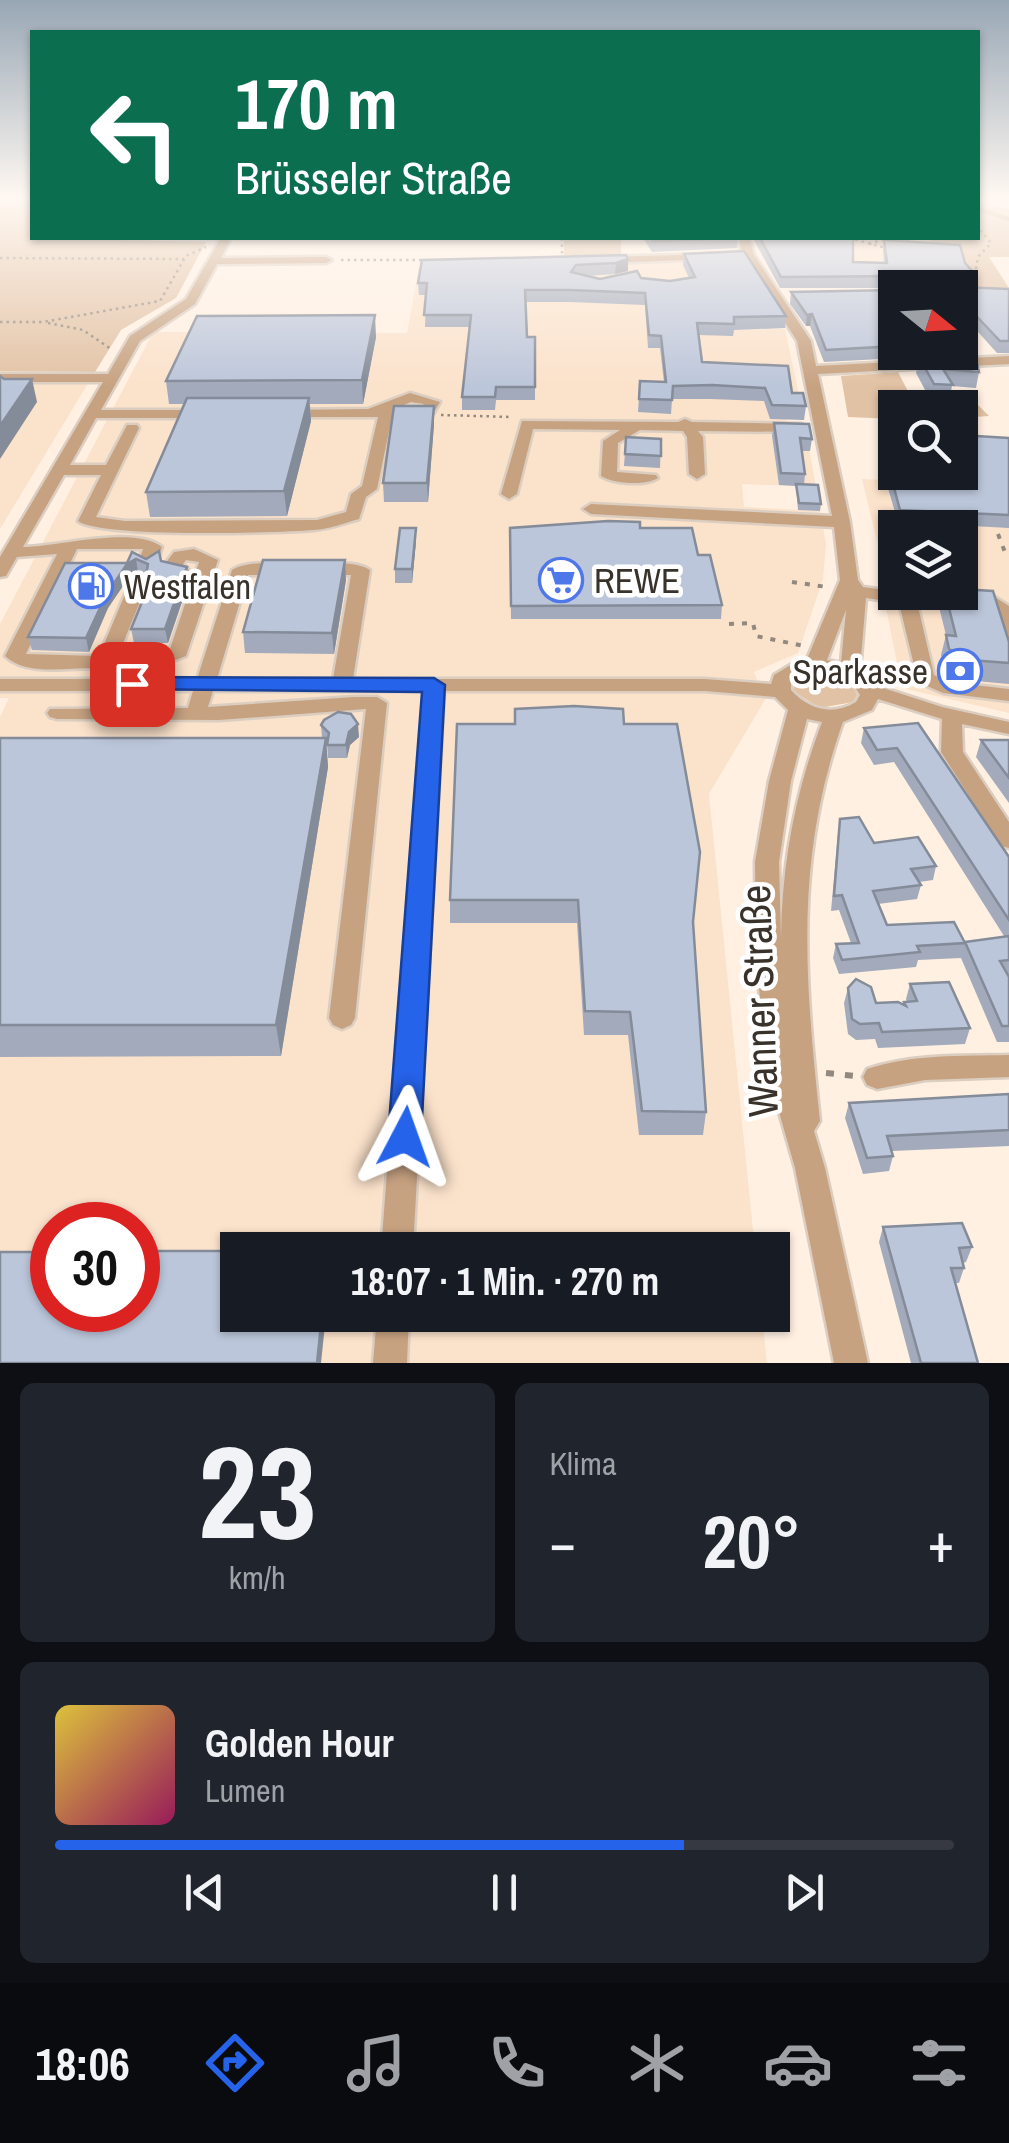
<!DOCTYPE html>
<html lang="de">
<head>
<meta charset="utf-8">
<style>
	body { margin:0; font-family:"Archivo Narrow",sans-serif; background:#20242c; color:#f1f3f6; height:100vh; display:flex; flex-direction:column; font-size:38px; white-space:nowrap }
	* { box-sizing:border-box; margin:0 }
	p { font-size:32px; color:#9ea1a6 }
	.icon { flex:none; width:55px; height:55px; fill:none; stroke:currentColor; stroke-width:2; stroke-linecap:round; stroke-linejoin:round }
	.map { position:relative; height:1363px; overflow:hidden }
	.side { display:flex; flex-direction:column; gap:20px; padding:20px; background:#0d0f14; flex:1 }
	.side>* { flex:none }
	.top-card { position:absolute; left:30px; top:30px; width:950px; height:210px; border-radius:0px; box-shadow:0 2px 8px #0004; background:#0b6e4f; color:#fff; overflow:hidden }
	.needle { width:65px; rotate:108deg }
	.tools { position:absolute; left:878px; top:270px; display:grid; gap:20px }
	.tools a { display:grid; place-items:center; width:100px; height:100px; border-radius:0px; background:#171b24; box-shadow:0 2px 8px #0004; font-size:50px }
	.speed { position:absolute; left:30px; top:1202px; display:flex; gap:20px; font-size:50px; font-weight:700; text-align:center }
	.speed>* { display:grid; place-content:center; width:130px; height:130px; border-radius:50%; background:#171b24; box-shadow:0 2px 8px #0004; line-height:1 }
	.speed .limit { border:15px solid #d22; background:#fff; color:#111 }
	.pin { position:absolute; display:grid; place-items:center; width:85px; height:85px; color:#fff; margin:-42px; border-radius:20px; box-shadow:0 5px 15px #0006 }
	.me { position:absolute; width:110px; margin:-55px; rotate:4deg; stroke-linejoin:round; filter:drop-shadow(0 0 8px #0008) }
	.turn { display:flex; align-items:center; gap:35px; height:210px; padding:0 40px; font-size:45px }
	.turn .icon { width:130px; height:130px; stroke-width:2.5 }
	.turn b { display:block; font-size:70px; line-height:85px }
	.big { font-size:75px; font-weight:800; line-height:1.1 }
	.side .card { flex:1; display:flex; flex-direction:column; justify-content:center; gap:15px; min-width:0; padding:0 35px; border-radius:15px; background:#20242c }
	.side .dial { align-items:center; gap:0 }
	.dial b { font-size:130px; line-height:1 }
	.song { display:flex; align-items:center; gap:30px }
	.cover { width:120px; height:120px; border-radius:15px; background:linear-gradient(135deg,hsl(50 70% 55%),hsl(330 70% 35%)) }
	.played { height:10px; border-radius:5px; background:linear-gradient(90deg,#2563eb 70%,#363941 70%) }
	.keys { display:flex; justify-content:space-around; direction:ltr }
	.heat { display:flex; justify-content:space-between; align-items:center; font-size:55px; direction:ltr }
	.side .tiles { flex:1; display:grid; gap:20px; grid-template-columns:1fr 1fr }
	.card:last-child { grid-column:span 2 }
	.trip { position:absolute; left:220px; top:1232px; width:570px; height:100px; border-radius:0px; background:#171b24; box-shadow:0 2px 8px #0004; font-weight:800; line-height:100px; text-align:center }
	.tab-bar { display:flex; height:160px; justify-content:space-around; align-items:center; background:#090b0e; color:#9ea1a6 }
	.tab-bar .icon { width:70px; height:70px }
	.tab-bar .on { color:#2563eb }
	.tab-bar b { font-size:45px; color:#f1f3f6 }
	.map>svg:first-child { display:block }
</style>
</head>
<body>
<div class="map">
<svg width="1009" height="1363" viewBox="0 0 1009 1363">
	<rect width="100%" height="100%" fill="#fff0e2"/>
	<g fill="#fbe2cb" fill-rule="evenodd">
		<polygon points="802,238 931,238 962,273 766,262 755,243 802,246"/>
		<path d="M734,258l-16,72 67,-1 18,85 -17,-1 4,29 18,1 8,44 -74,-3 2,23 76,4 6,33 -3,35 -25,74 -44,19 11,28 -56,94 46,456h-517v65h524l5,48h-767v-646l9,-19h-9v-74l150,-286 5,-6 252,1 13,-72zM52,1225h86v85h-86z"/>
		<polygon points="0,371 95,372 0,529"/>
		<path d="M862,479l147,7v227l-107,-25 -16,-80 7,-2zM895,528h65v64h-65z"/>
	</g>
	<g fill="#e2c2a4">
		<polygon points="978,196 986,196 981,200 984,203 1009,209 1009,257 989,257 1009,288 976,288 962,273 930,254 931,238 978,238"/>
		<polygon points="0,200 32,200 32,238 206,242 176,298 121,330 95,372 0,371"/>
		<polygon points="564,238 660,238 621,238 621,255 564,255"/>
		<polygon points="898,372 914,403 972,399 989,416 960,418 960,408 895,408 895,419 848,417 841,376"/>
		<polygon points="828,672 850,681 857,695 853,702 820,708 793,691 796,677"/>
	</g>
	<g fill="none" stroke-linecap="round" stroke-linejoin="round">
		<polyline stroke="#c19469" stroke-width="4" points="978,209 1009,219"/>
		<defs>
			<g id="minor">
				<path d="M221,238h10l-10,20 105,-1 6,3 -6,3 -109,1 -22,40 -55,37 -39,69h103l7,4 -7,4h-108l-26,47h36l21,-40h10l2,3 -43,89 29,4 192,-1 29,-8 5,-18 11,-8 16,-69h-95l-5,-1v-6l90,-1 42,-16 30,9 -7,12 -41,3 -15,72 -11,8 -7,22c-14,4 -30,10 -45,11 -37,3 -214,8 -236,-9l23,-46h-37l-41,72c33,0 112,-22 139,0l-6,17 -9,5 -9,-5 5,-15h-66l-51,105 73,2 32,-76 9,-5 9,5 -30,73 38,1 13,-5 29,-87 -13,-2 -3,4 10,10 -9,5 -20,-14 10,-13 20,-3 24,11 -32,96 -26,10 -46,-1 -4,8h-14l-2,-5c-28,0 -68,8 -89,-12l52,-102 -40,3 -11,19 -6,1v-20l103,-175h-103v-8h108l22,-38 56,-37zM411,402l13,2 -6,5h-24z"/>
				<path d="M739,238h10l5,17 57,86 5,25 193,-10v8l-191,10 32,148 8,58 5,7 43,6 84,1 19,12v36l-10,-6 -7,-27 -6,-4 -69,-3 17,73 14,7 61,7v12l-66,-8 -25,-11 -19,-79 -33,-5 -6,72 14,15 68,22 67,15v12l-47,-10 1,28 46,70v26l-8,-2 -60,-94 1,-33 -64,-20 -6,11 -29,12c-49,137 -38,257 -23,399l-6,10 11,37 43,195h-34l-39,-195 -28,-98 -11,-113 -1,-95 14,-81 19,-71 -13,-13 -70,-6h-261l-31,559h-32l43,-559h-211l-5,16 146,-10h23l10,6 -32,315 -4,7 -9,4 -9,-4 -4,-7 37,-309 -147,11 -162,-1 -7,-2 -3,-4 3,-4 138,-1 5,-17h-193v-12h197l35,-109c14,-9 48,-9 62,0l-9,5h-37l-31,104h116l18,-104h-32l-9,-5c13,-9 47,-9 60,0l-17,109h352l66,5 3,-9 23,-14 10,-2 33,-79 -6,-53 -243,-13 -8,-5 8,-5 241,12 -35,-175 -55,-86zM846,610l-5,53 -14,-3zM808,671c22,0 41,3 52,24l-4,7c-23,14 -47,8 -65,-12v-9zM807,719l15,3c-27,71 -40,141 -41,216l-2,-76 12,-81z"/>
				<polygon points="715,254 715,258 711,259 605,263 599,260 605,257"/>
				<path d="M685,419l7,3 109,2 7,4 -7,4 -103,-1 5,6 2,37 -8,5 -8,-5 -2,-37 -4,-6 -43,-1 -22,13 -1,29 39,3 2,3c-13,8 -44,6 -57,-2l2,-35 17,-11 -87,-1 -16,65 -8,5 -8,-5 21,-73 156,1z"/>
				<path d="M1009,1055v22l-84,3 -48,9 -10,-4 -4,-8 4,-8c45,-15 95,-13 142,-14z"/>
				<polygon points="377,1315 409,1315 407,1363 373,1363"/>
			</g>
		</defs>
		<use href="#minor" stroke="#dbcec1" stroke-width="5"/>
		<g stroke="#92887d" stroke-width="2.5" stroke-dasharray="2.5 4" stroke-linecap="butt">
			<polyline points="562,238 562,258"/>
			<polyline points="849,238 886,248"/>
			<polyline points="900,238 914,243"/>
			<polyline points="869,244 888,238"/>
			<polyline points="0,258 184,259"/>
			<polyline points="341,260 427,260"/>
			<polyline points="976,269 978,257 991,243 978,227"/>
			<polyline points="0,322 43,322 160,301 186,256 206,247"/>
			<polyline points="48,323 83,330 111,349"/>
			<polyline points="441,415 512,417"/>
		</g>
		<g stroke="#92887d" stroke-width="4" stroke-dasharray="5 8" stroke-linecap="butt">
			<polyline points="998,534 1006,555"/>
			<polyline points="792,582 827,587"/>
			<polyline points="729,624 753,623 756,636 804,646"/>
		</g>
		<polyline stroke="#92887d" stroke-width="6" stroke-dasharray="8 11" stroke-linecap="butt" points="826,1073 856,1076"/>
		<use href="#minor" fill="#c7a281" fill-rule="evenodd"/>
	</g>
	<g fill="#a2aabb">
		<polygon points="643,238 738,238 737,248 652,252"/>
		<polygon points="753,238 853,238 853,262 884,262 883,251 884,240 965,263 974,273 972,284 960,285 960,287 1009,289 1009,353 997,353 961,313 960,288 780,288"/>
		<polygon points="684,254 786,316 785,328 734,330 733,336 699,335 702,362 792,393 806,406 804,420 770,419 764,401 710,399 672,399 671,414 638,412 640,381 664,382 660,348 648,348 645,305 570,302 525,302 527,337 535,337 535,400 496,400 495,410 462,410 462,397 469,327 425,327 426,295 419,295 418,283 628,259 628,271 615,274 586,276 600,279 641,278 670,281 689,278 683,265"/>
		<polygon points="895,290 895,352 960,352 960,336 970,342 968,354 979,372 976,388 952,386 949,401 931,401 916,373 919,357 824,362 810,326 806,326 790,304 791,292"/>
		<polygon points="376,337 363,404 310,404 311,421 287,516 150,517 146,492 184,404 169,404 166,381"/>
		<polygon points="774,423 812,439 810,451 802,451 805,474 804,485 821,504 820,511 798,510 796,486 779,485 772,436"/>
		<polygon points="434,424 428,502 384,502 383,483"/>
		<polygon points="892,432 895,432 895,461 890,444"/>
		<polygon points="626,437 661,439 660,468 624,466"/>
		<polygon points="1009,438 1009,528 898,522 887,485 890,473 960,472"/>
		<polygon points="510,528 640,528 698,555 722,605 721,619 511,619"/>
		<polygon points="416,541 412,583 395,583 395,569"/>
		<polygon points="132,552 146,559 187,567 189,581 168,643 134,643 131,629 147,590 146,575 138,572 129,577 108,608 89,652 32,650 28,637 127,563"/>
		<polygon points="346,580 334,654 245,653 243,632"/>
		<polygon points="942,592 960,592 1009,642 1009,684 965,680 945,669 941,655 946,635 939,607"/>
		<polygon points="918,723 1009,857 1009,1042 997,1042 961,958 918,960 916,967 839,974 833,958 836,944 851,943 839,910 831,911 838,833 840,819 874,843 936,866 933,880 919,882 921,885 917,899 878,904 887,925 965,943 1004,936 894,762 874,765 861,743 864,728"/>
		<polygon points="624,724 693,922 706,1112 703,1135 639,1135 628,1035 584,1035 577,923 450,923 450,900"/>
		<polygon points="321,725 359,737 350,745 347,758 328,758 327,743 326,741 328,767 281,1056 0,1057 0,738 322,738"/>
		<polygon points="981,740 1009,740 1009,803 976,757"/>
		<polygon points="910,984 970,1028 965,1044 878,1048 875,1039 856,1040 848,1034 844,1003 848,988 876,1003 903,1005 904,1002 907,1002 906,999"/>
		<polygon points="1009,1094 1009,1146 892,1151 893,1156 889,1171 863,1174 845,1118 849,1103"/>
		<polygon points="883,1227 972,1247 966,1262 963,1263 964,1268 959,1283 955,1283 978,1363 911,1363 879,1242"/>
	</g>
	<g fill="#848b99">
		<polygon points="628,259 628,271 615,274 616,263"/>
		<polygon points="974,273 972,284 957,285 960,274"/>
		<polygon points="812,314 810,326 806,326 807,315"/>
		<polygon points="375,315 376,337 363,404 362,380"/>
		<polygon points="32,379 37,402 0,459 0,426"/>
		<polygon points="309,398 311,421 287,516 284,491"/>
		<polygon points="434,406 434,424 428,502 427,483"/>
		<polygon points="416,528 416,541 412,583 412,569"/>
		<polygon points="136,559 138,572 129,577 108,608 89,652 86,638 106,595 127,564"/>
		<polygon points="345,560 346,580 334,654 332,633"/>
		<polygon points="187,567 189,581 168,643 165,629"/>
		<polygon points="358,724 359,737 350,745 347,758 346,745 349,732"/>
		<polygon points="326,738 328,767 281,1056 276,1025"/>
		<polygon points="322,1315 326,1315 321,1363 317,1363"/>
	</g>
	<g fill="#bcc6da" stroke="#848b99" stroke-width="2.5">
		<polygon points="650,238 738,238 653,241"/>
		<polygon points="760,238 853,238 853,262 887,263 884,240 960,245 965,263 974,273 960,274 960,287 1009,289 1009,341 1000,341 963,302 960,302 960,288 898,288 900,276 781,277"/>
		<polygon points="744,251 786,316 734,317 734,324 697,323 702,362 788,366 792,393 803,393 806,406 772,405 765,388 712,385 673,386 672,400 639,399 640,381 666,382 661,336 649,335 645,293 570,290 525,290 527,337 535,337 535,387 496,387 495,397 462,397 471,315 424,315 427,283 418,283 422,260 626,255 628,259 616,263 576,265 571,272 600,279 637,271 641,278 670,281 695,277 684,254"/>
		<polygon points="895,290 895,346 826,350 812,314 807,315 791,292"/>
		<polygon points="375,315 362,380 166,381 197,316"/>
		<polygon points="960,336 968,336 970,342 960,343"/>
		<polygon points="975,354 979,372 943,369 953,385 934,384 919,357"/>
		<polygon points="0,376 4,379 32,379 0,426"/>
		<polygon points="187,398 309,398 284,491 146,492"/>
		<polygon points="394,406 434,406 427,483 383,483"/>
		<polygon points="774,423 809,424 812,439 800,438 805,474 781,473"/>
		<polygon points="960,435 1009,438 1009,515 900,510 890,473 960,472"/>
		<polygon points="626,437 661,439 661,456 625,454"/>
		<polygon points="796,484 818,485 821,504 799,503"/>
		<polygon points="608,521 640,522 640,528 692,528 698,555 710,555 722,605 511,606 510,528"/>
		<polygon points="400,528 416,528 412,569 395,569"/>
		<polygon points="159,551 161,561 187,567 165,629 131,629 151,580 145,580 148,564 136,559 127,564 106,595 86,638 28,637 65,563 127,563 132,552 146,559"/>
		<polygon points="263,560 345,560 332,633 243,632"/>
		<polygon points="960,589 993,591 1009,642 1009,663 970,660 949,649 946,635 956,636 945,592 960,592"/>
		<polygon points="574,706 623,709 624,724 677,724 700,852 693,922 706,1112 642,1111 630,1012 585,1011 578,900 450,900 457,724 515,724 515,709"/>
		<polygon points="338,712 351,714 358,724 349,732 346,745 327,745 329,733 321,725 324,720"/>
		<polygon points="918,723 1009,857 1009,920 897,748 877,750 864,728"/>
		<polygon points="0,738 326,738 276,1025 0,1025"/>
		<polygon points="981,740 1009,740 1009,778"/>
		<polygon points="859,817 874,843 918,837 936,866 911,869 921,885 873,891 887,925 954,922 965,943 917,946 920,952 842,960 836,944 859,943 842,895 834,896 840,819"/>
		<polygon points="1009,936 1009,960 1000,961 1009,977 1009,1026 1002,1026 965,942"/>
		<polygon points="856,979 871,987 876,1003 898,1002 906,1006 904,1002 917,1001 910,984 949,982 970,1028 882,1032 879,1023 860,1024 852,1019 848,988"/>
		<polygon points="1009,1094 1009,1130 887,1136 893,1156 867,1158 849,1103"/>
		<polygon points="962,1223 972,1247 959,1248 964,1268 951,1268 978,1363 921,1363 883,1227"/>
		<polygon points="138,1251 238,1251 238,1315 322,1315 317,1363 0,1363 0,1252 52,1252 52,1310 138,1310"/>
	</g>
	<linearGradient id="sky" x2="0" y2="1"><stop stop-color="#98a7b5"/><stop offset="0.51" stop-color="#fff8f2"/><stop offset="1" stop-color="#fff8f2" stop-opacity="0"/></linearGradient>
	<rect width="1009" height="387" fill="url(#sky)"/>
	<polygon fill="#2563eb" stroke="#184099" stroke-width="2.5" points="132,677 434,678 445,685 421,1137 417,1147 405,1151 393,1147 388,1137 422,692 124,689 121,684"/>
	<defs>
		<symbol id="supermarket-ring" viewBox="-11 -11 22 22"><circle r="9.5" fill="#fff" stroke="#4e77ea" stroke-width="1.5"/><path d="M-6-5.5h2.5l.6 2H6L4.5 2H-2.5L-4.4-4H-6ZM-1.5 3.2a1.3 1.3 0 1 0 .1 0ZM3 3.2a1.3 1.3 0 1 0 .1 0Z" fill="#4e77ea"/></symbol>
		<symbol id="fuel-ring" viewBox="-11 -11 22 22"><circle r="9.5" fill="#fff" stroke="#4e77ea" stroke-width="1.5"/><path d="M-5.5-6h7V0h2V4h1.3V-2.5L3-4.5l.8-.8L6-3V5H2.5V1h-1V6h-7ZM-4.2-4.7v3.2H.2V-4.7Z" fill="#4e77ea"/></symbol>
		<symbol id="bank-ring" viewBox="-11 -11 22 22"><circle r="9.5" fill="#fff" stroke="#4e77ea" stroke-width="1.5"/><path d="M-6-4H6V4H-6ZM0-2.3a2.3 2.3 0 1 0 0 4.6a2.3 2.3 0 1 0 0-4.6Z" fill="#4e77ea"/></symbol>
	</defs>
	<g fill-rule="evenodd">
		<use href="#supermarket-ring" x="536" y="555" width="50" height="50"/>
		<use href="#fuel-ring" x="66" y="561" width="50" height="50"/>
		<use href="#bank-ring" x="935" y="646" width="50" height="50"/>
	</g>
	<g text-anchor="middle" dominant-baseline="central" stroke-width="9" stroke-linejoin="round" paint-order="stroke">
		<g font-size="35" fill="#39322b" stroke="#fff" text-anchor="start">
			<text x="594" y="580">REWE</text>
			<text x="124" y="586">Westfalen</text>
			<text x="928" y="671" text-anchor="end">Sparkasse</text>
		</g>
		<g font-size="42" fill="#39322b" stroke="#fff">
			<text transform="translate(759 1001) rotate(-92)">Wanner Straße</text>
		</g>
	</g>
</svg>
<div class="tools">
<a><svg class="needle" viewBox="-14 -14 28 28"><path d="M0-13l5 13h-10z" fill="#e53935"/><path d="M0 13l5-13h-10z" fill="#9ea1a6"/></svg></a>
<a><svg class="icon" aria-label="search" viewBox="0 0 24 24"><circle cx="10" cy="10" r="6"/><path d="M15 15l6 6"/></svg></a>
<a><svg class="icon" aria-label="layers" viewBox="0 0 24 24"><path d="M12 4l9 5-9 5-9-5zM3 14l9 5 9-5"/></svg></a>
</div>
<div class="speed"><div class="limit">30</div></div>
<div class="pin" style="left:132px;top:684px;background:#d93025"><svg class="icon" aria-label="arrive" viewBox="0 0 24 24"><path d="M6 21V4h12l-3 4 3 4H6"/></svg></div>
<svg class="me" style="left:405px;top:1137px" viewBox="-20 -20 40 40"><path d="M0-17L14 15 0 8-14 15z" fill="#2563eb" stroke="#fff" stroke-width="4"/></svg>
<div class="trip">18:07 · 1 Min. · 270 m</div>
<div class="top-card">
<div class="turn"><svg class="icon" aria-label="left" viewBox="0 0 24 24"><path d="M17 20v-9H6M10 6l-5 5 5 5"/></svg><div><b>170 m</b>Brüsseler Straße</div></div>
</div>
</div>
<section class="side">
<div class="tiles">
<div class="card dial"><b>23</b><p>km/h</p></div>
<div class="card"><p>Klima</p>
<div class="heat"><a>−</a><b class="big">20°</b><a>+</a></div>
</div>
<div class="card">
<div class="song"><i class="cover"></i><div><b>Golden Hour</b><p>Lumen</p></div></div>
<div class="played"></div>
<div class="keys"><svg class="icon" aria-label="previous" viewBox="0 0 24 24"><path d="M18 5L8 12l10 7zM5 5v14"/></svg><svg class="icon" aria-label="pause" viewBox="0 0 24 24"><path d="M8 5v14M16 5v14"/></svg><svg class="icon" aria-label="next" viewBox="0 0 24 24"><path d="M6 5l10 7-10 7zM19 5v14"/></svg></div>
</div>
</div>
</section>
<nav class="tab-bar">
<b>18:06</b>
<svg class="icon on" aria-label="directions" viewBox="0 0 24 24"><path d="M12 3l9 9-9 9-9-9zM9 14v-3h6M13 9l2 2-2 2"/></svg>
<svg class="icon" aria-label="music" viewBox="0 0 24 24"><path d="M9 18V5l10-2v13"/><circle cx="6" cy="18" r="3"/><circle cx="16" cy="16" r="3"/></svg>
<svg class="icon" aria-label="phone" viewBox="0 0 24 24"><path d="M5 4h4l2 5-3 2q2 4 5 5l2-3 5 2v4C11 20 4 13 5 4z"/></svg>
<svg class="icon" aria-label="climate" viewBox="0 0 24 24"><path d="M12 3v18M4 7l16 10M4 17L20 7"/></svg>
<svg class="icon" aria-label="car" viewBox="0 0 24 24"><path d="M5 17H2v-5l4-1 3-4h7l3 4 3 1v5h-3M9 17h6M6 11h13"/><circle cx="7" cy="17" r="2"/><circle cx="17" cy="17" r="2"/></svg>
<svg class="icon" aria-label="filters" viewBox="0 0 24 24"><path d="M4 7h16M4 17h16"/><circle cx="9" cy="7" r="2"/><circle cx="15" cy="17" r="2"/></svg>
</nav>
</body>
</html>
